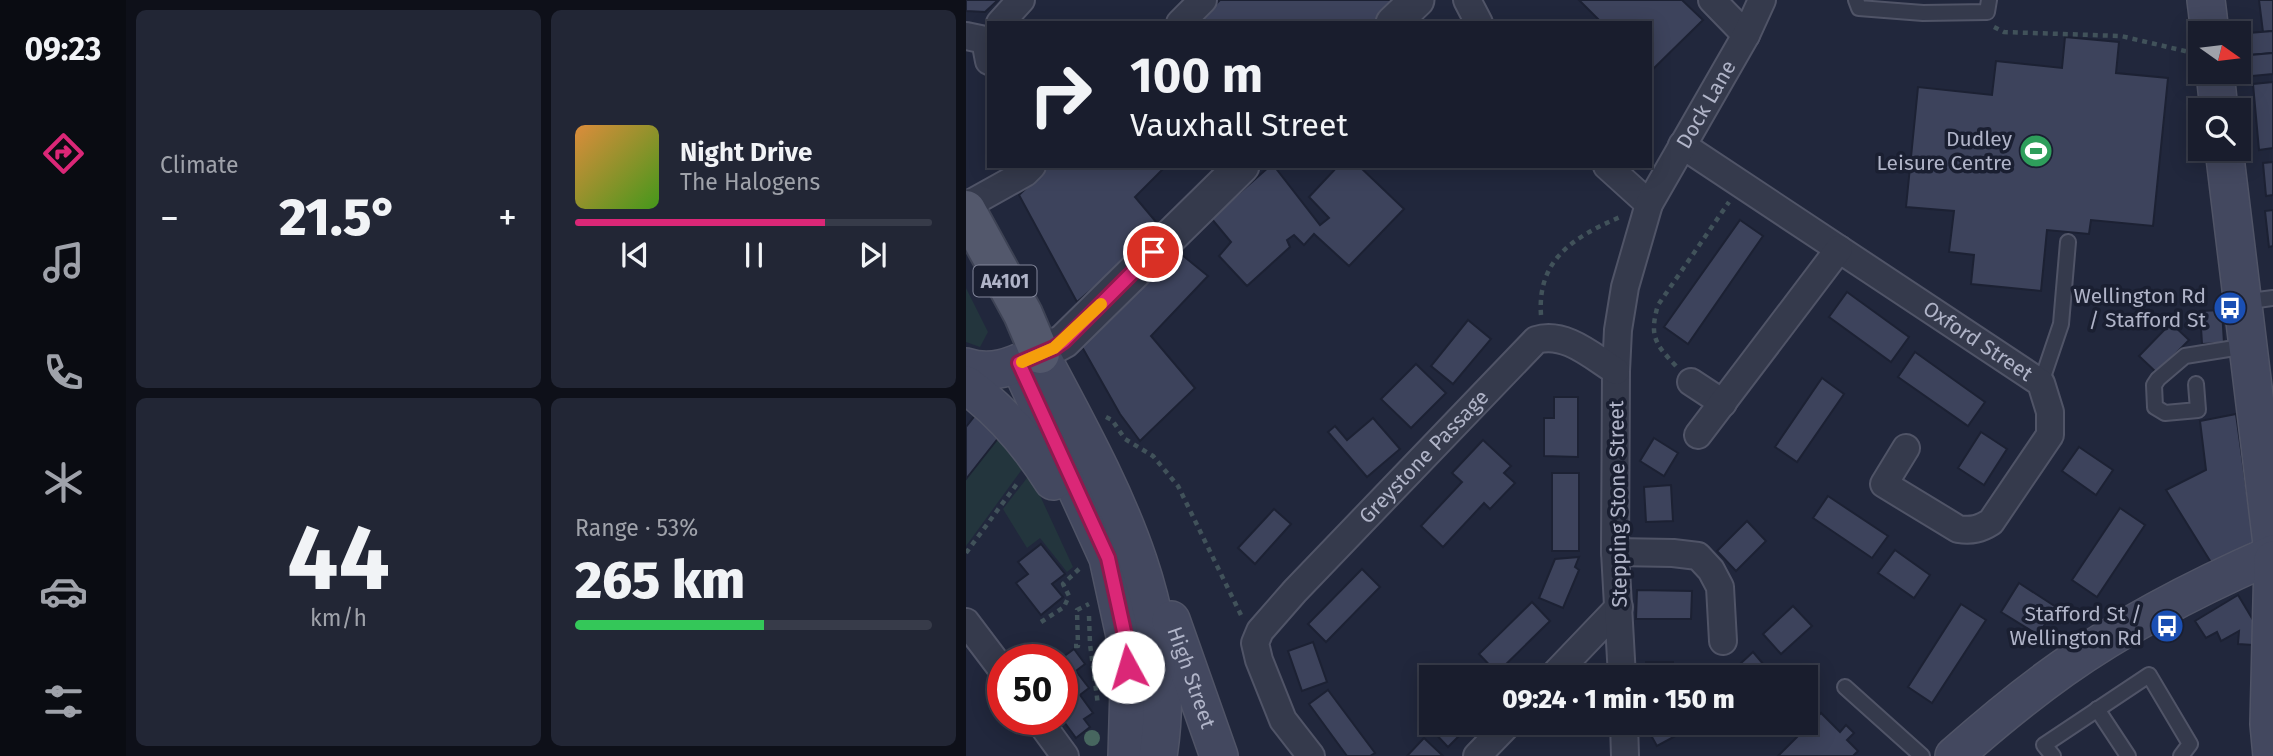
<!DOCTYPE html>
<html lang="en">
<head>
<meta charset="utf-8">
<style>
	body { margin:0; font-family:"Fira Sans",sans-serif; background:#222635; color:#f1f3f6; height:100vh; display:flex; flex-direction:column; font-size:26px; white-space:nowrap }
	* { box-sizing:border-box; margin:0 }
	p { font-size:23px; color:#9fa2aa }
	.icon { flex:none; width:38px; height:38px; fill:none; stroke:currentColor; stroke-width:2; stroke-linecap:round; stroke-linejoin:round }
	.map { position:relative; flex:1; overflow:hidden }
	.sheet { display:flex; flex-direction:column; gap:10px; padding:10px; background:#0e1019; width:840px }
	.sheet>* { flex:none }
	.banner { position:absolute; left:21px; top:21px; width:665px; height:147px; border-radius:0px; box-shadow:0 4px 18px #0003,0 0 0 2px #373b49; background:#191d2d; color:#f1f3f6; overflow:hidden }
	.needle { width:46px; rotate:104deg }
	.fabs { position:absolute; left:1222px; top:21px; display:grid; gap:14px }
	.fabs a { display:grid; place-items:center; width:63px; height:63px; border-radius:0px; background:#191d2d; box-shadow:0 4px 18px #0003,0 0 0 2px #373b49; font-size:35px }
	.speed { position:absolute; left:21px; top:644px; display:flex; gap:14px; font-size:35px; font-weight:700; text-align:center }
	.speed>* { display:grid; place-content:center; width:91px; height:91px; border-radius:50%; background:#191d2d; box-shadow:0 4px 18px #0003,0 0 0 2px #373b49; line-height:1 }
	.speed .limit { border:10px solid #d22; background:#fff; color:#111 }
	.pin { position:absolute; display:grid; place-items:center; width:60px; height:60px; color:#fff; margin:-30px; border:4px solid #fff; border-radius:50%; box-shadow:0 2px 7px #0007 }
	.me { position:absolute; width:77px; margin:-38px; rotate:354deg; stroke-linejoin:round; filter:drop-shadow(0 0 5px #0008) }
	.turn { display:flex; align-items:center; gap:24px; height:147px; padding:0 28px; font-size:32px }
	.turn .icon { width:91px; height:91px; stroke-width:2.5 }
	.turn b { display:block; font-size:49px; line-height:60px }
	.big { font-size:52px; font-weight:800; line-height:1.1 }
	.sheet .widget { flex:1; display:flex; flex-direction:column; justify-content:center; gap:10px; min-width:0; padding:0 24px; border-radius:10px; background:#222635 }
	.sheet .dial { align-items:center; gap:0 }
	.dial b { font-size:91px; line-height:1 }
	.song { display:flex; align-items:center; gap:21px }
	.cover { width:84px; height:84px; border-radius:10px; background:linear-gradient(135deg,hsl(30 70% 55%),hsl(100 70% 35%)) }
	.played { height:7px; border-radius:4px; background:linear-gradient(90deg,#db2777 70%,#373b49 70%) }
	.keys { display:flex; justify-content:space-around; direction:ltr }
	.heat { display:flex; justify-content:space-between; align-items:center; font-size:38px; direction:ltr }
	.charge { height:10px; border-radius:5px; background:linear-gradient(90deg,#34c759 53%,#373b49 0) }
	.sheet .tiles { flex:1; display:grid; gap:10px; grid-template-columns:repeat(2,1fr) }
	.trip { position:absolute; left:453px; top:665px; width:399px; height:70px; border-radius:0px; background:#191d2d; box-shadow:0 4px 18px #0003,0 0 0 2px #373b49; font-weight:800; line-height:70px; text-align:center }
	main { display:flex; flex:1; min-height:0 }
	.tabs { display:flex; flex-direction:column; width:126px; justify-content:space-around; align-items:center; background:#0a0c12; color:#9fa2aa }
	.tabs .icon { width:49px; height:49px }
	.tabs .active { color:#db2777 }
	.tabs b { font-size:32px; color:#f1f3f6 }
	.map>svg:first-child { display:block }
</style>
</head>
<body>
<main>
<nav class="tabs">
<b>09:23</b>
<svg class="icon active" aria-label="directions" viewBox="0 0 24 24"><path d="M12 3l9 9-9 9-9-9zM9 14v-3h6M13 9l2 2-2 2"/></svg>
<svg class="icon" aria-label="music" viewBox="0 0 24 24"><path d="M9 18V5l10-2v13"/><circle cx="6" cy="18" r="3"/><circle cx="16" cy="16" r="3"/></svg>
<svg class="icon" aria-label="phone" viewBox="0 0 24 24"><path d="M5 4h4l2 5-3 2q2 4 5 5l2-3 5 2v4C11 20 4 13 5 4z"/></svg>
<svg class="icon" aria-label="climate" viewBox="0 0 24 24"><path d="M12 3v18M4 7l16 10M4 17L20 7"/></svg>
<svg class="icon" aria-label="car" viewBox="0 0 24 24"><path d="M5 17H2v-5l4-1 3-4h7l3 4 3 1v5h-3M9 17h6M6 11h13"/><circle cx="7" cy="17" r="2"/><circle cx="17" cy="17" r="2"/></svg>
<svg class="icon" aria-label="filters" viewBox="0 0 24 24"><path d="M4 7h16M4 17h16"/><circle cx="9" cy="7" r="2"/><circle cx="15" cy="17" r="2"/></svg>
</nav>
<section class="sheet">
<div class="tiles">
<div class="widget"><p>Climate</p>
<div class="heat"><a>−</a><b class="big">21.5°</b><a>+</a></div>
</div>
<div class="widget">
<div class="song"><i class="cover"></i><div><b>Night Drive</b><p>The Halogens</p></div></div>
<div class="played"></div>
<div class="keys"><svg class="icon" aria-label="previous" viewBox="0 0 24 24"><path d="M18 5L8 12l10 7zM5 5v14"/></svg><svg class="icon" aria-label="pause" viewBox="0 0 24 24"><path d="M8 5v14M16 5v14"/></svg><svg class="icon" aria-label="next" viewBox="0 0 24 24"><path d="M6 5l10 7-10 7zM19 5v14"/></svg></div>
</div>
<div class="widget dial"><b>44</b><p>km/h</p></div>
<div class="widget"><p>Range · 53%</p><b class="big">265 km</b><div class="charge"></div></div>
</div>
</section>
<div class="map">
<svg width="1307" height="756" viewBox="0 0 1307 756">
	<rect width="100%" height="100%" fill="#21273c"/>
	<g fill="#23353d">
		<polygon points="0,288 22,332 14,347 0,342"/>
		<polygon points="33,436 57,468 0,546 0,479"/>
		<polygon points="64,474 107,567 101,572 74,538 61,548 37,509"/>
	</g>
	<g fill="#3d435c" stroke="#1c2133" stroke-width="2">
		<polygon points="0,0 32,0 19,12 0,11"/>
		<polygon points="254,0 433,0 410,23 231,23"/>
		<polygon points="613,0 716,0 737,20 684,72 684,23 636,23"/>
		<polygon points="1293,0 1307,0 1307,31 1297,32"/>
		<polygon points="1307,31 1307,53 1284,55 1282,33"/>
		<polygon points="1099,37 1153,42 1150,73 1202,78 1187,226 1125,220 1123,234 1081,230 1075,291 1005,284 1008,255 983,252 988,211 940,207 952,87 1026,95 1030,61 1096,68"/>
		<polygon points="1307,53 1307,74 1286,76 1284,55"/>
		<polygon points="1307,82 1307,148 1293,150 1287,84"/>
		<polygon points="1307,162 1307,195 1300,196 1297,163"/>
		<polygon points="83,166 200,166 169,197 196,229 111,302 53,195"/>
		<polygon points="304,166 308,166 354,225 363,218 343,197 372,166 393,166 438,209 383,266 348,234 338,245 328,235 321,240 324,247 281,286 253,256 265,242 245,218"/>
		<polygon points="1307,210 1307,246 1303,247 1299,211"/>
		<polygon points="774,220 797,236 722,344 698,327"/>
		<polygon points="210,250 242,276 185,336 229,388 174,441 154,414 111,338"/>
		<polygon points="881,292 943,337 925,362 863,317"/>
		<polygon points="1256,310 1258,343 1236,344 1234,311"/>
		<polygon points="502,320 525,339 487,384 465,366"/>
		<polygon points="1205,323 1223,340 1191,373 1173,356"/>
		<polygon points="949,352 1019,402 1002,426 932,377"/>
		<polygon points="450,364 480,393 445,428 415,399"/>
		<polygon points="856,378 878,394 831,462 809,447"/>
		<polygon points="588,397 612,397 612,457 578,456 578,418 588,418"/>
		<polygon points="11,413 37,432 0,479 0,427"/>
		<polygon points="1270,414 1288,542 1246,564 1200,490 1240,470 1234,421"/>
		<polygon points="407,418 434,449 401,477 362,432 369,426 381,440"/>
		<polygon points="1015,432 1041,449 1018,485 992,468"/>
		<polygon points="688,438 712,453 698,476 674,461"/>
		<polygon points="517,440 545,466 538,473 549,483 524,509 518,503 477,547 455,526 496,482 486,473"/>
		<polygon points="1113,447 1147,470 1130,495 1096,471"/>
		<rect x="586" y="473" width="27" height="78"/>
		<polygon points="705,485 707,521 680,522 678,487"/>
		<polygon points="862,496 922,536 906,558 847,518"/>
		<polygon points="1154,508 1179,525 1131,597 1106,580"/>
		<polygon points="308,509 325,524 289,564 272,548"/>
		<polygon points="781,521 800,541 770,571 751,551"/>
		<polygon points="75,544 99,574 86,584 97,597 75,615 50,583 62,574 52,562"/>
		<polygon points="929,550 964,575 948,598 912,573"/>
		<polygon points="613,557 609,567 613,570 597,608 573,598 589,559"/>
		<polygon points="396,569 414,587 360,642 342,624"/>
		<polygon points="1053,583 1090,607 1072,635 1035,612"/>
		<polygon points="671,590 726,591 725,619 670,619"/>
		<polygon points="1272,595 1287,620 1287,645 1272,644 1273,631 1255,641 1251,632 1240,638 1229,621"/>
		<polygon points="566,602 584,621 531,673 513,654"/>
		<polygon points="995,604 1020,620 966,703 942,687"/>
		<polygon points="827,606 846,626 815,654 797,634"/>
		<polygon points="347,642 361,682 336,691 322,651"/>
		<polygon points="108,649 119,664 110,671 123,688 114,695 127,713 118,719 124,727 110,738 96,719 96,660 93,660"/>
		<polygon points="787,652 804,672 798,677 760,677"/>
		<rect x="680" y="662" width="27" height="15"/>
		<polygon points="362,690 409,753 404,756 381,756 343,704"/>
		<polygon points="855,713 874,732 880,725 888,733 881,740 892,751 887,756 812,756"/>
		<polygon points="470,723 506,723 482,747 464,728"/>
		<polygon points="678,723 710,723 715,733 691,746"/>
		<polygon points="458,738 477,756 441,756"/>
	</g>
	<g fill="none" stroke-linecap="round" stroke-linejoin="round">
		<defs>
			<g id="service">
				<polyline points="890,0 893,8 957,13 1021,12 1023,0"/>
				<polyline points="1277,302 1307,298"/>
				<polyline points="1075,383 1095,324 1102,242"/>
				<polyline points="1230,384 1232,410 1199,413 1189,407 1188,385 1192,379 1219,356 1281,346"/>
				<polyline points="879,687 956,756"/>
				<polyline points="1131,709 1162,756"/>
				<polyline points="1087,756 1078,745 1183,675 1224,744 1215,756"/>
			</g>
			<g id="minor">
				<polyline points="501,0 513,23"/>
				<polyline points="746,0 780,35"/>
				<polyline points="34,23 55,0"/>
				<polyline points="214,23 237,0"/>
				<polyline points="0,36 19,40 23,61"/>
				<path id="s1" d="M716,145l359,238 9,29v23l-59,87c-11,7 -19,9 -33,7l-74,-45 22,-36"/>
				<polyline points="641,166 683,204"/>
				<polyline points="0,206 59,173 66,166"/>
				<polyline points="725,382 757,403"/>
				<polyline points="732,435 873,249"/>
				<polyline points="649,552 707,553 732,556 745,570 754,587 757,641"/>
				<polyline points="0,622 37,671"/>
				<polyline points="586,677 653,607"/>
				<path id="s2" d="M656,677l-7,-125 1,-181 2,-41 7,-43 24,-83 97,-169 16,-35"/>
				<polyline points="72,719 99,756"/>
				<polyline points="658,723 659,756"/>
				<path id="s3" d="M345,756l-28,-36 -24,-60 -4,-17 5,-12 35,-40 241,-251c29,-9 56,16 80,31"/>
				<polyline points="511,756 543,723"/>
			</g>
			<g id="tertiary">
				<polyline points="427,23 451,0"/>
				<polyline points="74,354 98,341 276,166"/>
			</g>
			<g id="secondary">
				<polyline points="1240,0 1244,33"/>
				<polyline points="1249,72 1253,110"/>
				<polyline points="1258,149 1307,552"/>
				<polyline points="53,363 142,558 161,645 163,688 161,756"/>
				<path d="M0,367c27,9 49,-2 74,-13 67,127 142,253 118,402"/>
				<path d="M0,385c36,26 63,58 87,96"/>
				<path id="s4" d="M205,620l48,136"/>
				<path d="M988,756c35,-31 70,-60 108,-87 65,-46 138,-83 211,-115"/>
				<polyline points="1306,756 1303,724 1307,560"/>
			</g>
			<polyline id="primary" points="0,210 57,314 74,354"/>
		</defs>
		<use href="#service" stroke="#505467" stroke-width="18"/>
		<use href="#minor" stroke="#505467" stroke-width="30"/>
		<use href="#tertiary" stroke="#505467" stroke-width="37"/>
		<use href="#secondary" stroke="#505467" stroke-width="40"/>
		<use href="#primary" stroke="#3e4355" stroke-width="42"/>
		<g stroke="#41525a" stroke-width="4.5" stroke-dasharray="5 5" stroke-linecap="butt">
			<polyline points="1028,27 1038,32 1155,36 1223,52"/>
			<path d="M575,315c-4,-56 33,-78 79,-98"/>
			<path d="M710,366c-21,-22 -27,-30 -18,-61l71,-103"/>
			<polyline points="140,417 146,420 159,439 187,456 212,486 276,617"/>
			<polyline points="0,553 53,481"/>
			<polyline points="123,616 124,644 132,705"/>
			<polyline points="75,622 98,607 103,596 97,584 113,569"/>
			<polyline points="108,646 112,646 111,610 123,604"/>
		</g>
		<use href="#service" stroke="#353a4c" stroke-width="14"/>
		<use href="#minor" stroke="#353a4c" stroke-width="26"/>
		<use href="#tertiary" stroke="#353a4c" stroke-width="33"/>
		<use href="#secondary" stroke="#43485f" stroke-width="37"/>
		<use href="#primary" stroke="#53586c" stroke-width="38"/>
	</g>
	<circle fill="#47665f" cx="126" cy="738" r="8"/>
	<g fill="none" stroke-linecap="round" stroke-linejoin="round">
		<defs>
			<polyline id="route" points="162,667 161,645 142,558 53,363 88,348 98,341 187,252"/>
		</defs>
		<use href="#route" stroke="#8e194d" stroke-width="18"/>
		<use href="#route" stroke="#db2777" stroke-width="12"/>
		<polyline stroke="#f59e0b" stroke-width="12" points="56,362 88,348 135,304"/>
	</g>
	<defs>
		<symbol id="stadium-disc" viewBox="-11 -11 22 22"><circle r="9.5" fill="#2e9e5b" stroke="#1a1f31"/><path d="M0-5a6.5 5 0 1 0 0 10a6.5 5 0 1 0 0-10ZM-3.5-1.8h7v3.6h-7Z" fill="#fff"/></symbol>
		<symbol id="bus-disc" viewBox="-11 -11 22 22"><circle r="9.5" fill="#1a4fb4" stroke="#1a1f31"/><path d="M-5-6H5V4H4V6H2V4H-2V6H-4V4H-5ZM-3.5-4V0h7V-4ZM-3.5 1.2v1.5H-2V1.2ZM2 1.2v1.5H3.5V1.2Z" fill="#fff"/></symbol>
	</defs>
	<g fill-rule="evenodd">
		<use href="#stadium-disc" x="1051" y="132" width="38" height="38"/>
		<use href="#bus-disc" x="1245" y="289" width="38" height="38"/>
		<use href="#bus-disc" x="1182" y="607" width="38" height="38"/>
	</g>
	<g text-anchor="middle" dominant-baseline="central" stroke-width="7" stroke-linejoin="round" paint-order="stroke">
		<rect fill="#1a1f31" stroke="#83879b" stroke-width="2" x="7.5" y="265.5" width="63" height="31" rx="5"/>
		<g font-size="19" font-weight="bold" fill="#b0b4c8">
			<text x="39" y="281">A4101</text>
		</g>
		<g font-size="21" fill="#b0b4c8" stroke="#1a1f31">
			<text stroke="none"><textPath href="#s2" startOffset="592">Dock Lane</textPath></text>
			<text stroke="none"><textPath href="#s1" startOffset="355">Oxford Street</textPath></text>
			<text stroke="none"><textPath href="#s3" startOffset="380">Greystone Passage</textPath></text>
			<text transform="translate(652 504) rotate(-91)">Stepping Stone Street</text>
			<text stroke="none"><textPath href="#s4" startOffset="61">High Street</textPath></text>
		</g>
		<g font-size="21" fill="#b0b4c8" stroke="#1a1f31" text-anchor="end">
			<text x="1046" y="139">Dudley<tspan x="1046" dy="24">Leisure Centre</tspan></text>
			<text x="1240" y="296">Wellington Rd<tspan x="1240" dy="24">/ Stafford St</tspan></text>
			<text x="1176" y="614">Stafford St /<tspan x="1176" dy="24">Wellington Rd</tspan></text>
		</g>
	</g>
</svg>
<div class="fabs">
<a><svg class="needle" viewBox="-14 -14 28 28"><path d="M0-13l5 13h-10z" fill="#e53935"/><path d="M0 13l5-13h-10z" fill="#9fa2aa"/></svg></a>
<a><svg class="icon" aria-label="search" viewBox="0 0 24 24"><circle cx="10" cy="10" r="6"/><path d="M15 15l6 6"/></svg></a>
</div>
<div class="speed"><div class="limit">50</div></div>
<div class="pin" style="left:187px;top:252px;background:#d93025"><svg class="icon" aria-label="arrive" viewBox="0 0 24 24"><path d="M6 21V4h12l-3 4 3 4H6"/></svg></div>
<svg class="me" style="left:162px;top:667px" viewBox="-20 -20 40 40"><circle r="19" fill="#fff"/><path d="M0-13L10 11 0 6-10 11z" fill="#db2777"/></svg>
<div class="trip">09:24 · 1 min · 150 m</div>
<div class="banner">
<div class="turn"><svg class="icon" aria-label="right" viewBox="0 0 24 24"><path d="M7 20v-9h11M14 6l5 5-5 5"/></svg><div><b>100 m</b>Vauxhall Street</div></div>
</div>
</div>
</main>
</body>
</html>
